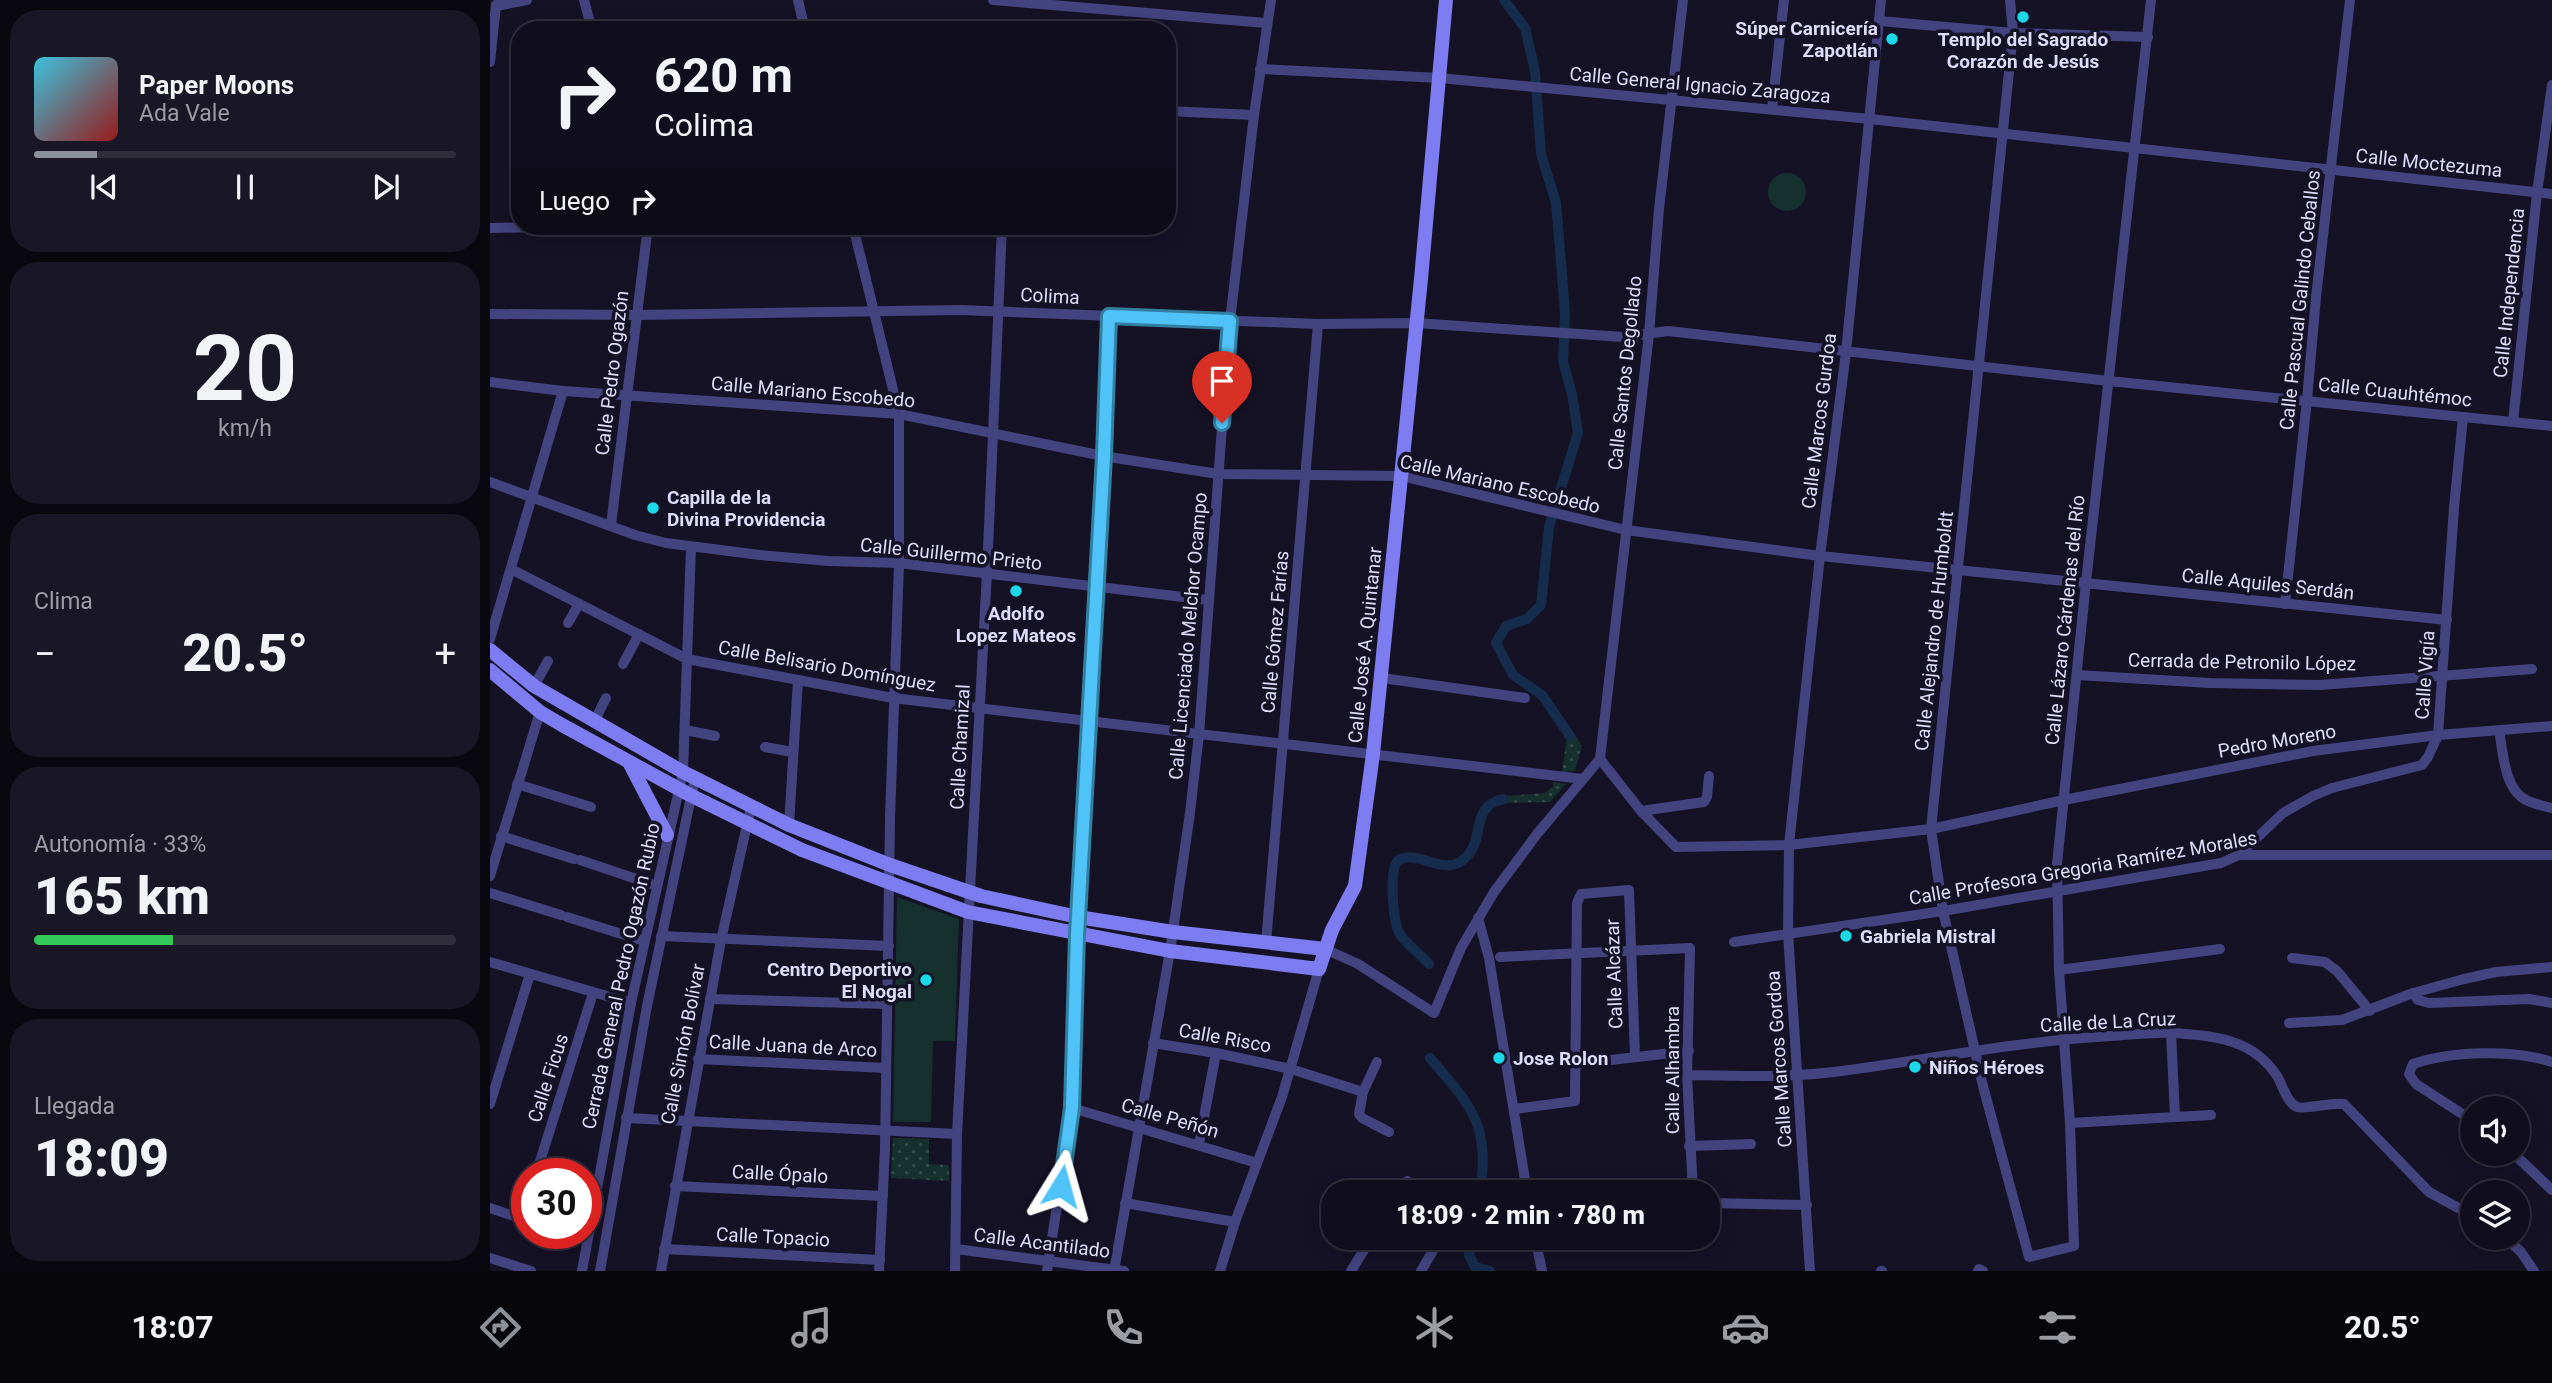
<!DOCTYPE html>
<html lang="es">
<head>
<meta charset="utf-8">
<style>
	body { margin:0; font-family:Roboto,sans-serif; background:#191725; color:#f1f3f6; height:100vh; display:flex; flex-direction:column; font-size:26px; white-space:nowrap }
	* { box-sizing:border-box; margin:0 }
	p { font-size:23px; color:#9c9ca3 }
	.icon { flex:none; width:38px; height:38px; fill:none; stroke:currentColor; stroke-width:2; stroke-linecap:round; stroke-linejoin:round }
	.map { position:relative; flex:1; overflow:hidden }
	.panel { display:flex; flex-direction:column; gap:10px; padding:10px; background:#09080f; width:490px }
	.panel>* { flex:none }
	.banner { position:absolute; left:21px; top:21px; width:665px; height:214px; border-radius:28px; box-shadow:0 4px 18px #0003,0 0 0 2px #302e3b; background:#100e1c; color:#f1f3f6; overflow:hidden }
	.controls { position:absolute; left:1970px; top:1096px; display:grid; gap:14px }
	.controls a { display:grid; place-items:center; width:70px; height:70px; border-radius:50%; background:#100e1c; box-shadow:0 4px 18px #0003,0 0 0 2px #302e3b; font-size:35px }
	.speed { position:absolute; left:21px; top:1158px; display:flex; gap:14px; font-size:35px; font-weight:700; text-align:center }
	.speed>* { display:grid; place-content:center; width:91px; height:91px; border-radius:50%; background:#100e1c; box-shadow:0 4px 18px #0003,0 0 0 2px #302e3b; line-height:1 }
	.speed .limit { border:10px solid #d22; background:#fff; color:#111 }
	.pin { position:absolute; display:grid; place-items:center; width:60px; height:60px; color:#fff; margin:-72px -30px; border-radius:50% 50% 50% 0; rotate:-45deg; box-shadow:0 0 7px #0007 }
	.pin .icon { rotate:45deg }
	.me { position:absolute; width:77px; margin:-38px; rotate:8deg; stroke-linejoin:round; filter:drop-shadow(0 0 5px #0008) }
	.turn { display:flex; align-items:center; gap:24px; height:147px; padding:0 28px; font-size:32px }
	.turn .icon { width:91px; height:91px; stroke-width:2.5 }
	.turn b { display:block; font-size:49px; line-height:60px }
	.then { display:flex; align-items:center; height:66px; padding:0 28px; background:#0003; gap:14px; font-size:26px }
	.big { font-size:52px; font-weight:800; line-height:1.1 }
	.panel .widget { flex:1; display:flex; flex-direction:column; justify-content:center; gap:10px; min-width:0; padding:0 24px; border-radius:28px; background:#191725 }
	.panel .dial { align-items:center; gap:0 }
	.dial b { font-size:91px; line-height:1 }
	.song { display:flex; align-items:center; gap:21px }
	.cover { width:84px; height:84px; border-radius:10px; background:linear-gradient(135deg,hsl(190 70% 55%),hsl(0 70% 35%)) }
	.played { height:7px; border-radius:4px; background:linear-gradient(90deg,#8c9099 15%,#302e3b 15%) }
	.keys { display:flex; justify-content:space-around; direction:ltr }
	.heat { display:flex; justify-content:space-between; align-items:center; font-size:38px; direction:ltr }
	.charge { height:10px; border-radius:5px; background:linear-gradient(90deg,#34c759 33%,#302e3b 0) }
	.trip { position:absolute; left:831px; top:1180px; width:399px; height:70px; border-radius:28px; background:#100e1c; box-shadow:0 4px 18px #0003,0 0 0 2px #302e3b; font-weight:800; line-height:70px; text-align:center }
	.tabs { display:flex; height:112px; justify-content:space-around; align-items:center; background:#06060b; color:#9c9ca3 }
	.tabs .icon { width:49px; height:49px }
	.tabs .active { color:#8c9099 }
	.tabs b { font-size:32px; color:#f1f3f6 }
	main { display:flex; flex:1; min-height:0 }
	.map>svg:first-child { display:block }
</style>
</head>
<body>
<main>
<section class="panel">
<div class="widget">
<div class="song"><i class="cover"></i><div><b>Paper Moons</b><p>Ada Vale</p></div></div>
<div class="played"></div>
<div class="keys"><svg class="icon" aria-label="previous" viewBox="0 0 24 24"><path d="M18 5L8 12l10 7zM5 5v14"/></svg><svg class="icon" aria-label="pause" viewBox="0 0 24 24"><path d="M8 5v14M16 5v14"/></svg><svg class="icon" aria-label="next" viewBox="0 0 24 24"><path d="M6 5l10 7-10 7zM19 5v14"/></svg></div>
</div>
<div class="widget dial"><b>20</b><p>km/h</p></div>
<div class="widget"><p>Clima</p>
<div class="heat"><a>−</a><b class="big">20.5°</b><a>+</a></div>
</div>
<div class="widget"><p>Autonomía · 33%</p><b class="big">165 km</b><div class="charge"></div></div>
<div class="widget"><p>Llegada</p><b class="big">18:09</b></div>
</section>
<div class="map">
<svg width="2062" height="1271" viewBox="0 0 2062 1271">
	<defs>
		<pattern id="park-dots" width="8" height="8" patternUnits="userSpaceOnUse" patternTransform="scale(1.75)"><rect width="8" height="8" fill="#16302e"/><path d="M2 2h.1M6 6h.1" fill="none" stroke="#374d4d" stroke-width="1.8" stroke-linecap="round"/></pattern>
	</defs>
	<rect width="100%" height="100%" fill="#151226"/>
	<g fill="url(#park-dots)">
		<polygon points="1083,732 1092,746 1085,771 1072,772 1077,736"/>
		<polygon points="1063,782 1076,784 1060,802 1016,803 1015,796 1055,793 1063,786"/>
		<polygon points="403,1138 439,1139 439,1164 459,1165 459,1181 401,1178"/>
	</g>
	<g fill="#16302e">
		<circle cx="1297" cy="192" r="19"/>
		<polygon points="407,897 469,919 465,1041 443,1041 441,1122 403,1122"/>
	</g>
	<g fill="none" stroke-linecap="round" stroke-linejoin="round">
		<g stroke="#162c4c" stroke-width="10">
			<polyline points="1014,0 1035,28 1045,71 1051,154 1066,203 1071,262 1075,314 1073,361 1082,394 1088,433 1059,527 1051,605 1037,619 1016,626 1006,643 1023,675 1052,695 1080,736"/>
			<path d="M939,964c-9,-10 -23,-20 -30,-31 -6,-11 -11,-67 0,-73 21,-12 48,22 70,-6 15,-18 2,-48 34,-55"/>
			<path d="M940,1058c41,48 61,67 50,134"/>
			<polyline points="982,1237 979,1255 985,1267 1000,1271"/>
		</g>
		<g stroke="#434380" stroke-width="10">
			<polyline points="94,0 102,30"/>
			<polyline points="308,0 315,30"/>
			<polyline points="503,0 776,23"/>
			<polyline points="1520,0 1523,33 1441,829 1453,911 1493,1086 1539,1257 1584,1246 1580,1123 1569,970 1567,864 1596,582 1661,0"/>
			<polyline points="6,6 37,0"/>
			<polyline points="1390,21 1523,33 1658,37"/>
			<polyline points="0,62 6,5 11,0"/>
			<polyline points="770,69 950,78 1380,119 2062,194"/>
			<polyline points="1282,109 1294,0"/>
			<polyline points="677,111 764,115"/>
			<polyline points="363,226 409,414 409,563 400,818 395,1149 389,1271"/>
			<polyline points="0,228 102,226"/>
			<polyline points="0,314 147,315 471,310 828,324 926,323 1133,337 1178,331 1619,381 2062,426"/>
			<polyline points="0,382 73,391 409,414 613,456 728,474 911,476 1136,530 1330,556 1957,620"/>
			<polyline points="2023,422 2047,193 2062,85"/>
			<polyline points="0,482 145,535 176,543 270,555 338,561 409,563 718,600"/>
			<polyline points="121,525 158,226"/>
			<polyline points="21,569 197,659 403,698 1093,779"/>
			<polyline points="1795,604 1817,400 1826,297 1860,0"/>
			<polyline points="78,623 89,604"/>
			<polyline points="0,639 73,391"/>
			<polyline points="133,664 149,634"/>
			<polyline points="1587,675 1720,683 1830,685 2042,669"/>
			<polyline points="892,678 1035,698"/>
			<polyline points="44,686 58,661"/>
			<polyline points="104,722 116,698"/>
			<polyline points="195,730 225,736"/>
			<path d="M2009,730c4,21 5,59 27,70 8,4 18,6 26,8"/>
			<polyline points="275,747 302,752"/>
			<polyline points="1110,759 1151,811 1186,847 1299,845 1441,829 1574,800 1823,751 1948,735 2062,726"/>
			<polyline points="27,784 101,807"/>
			<polyline points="1151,811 1214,802 1217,797 1219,776"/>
			<polyline points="299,825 308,680"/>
			<polyline points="11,836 84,859"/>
			<polyline points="1749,855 1793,813 1823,796 1842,788 1932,765 1938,757 1948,735 1964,508 1973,417"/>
			<polyline points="90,860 167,886"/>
			<polyline points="0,876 50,712"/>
			<polyline points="0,893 71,915"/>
			<polyline points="77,917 154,941"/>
			<polyline points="988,918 999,958 1037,1192"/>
			<polyline points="171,936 399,946"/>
			<polyline points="1244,942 1453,911 1731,863 1749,855 2062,855"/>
			<polyline points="776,943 828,324"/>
			<polyline points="835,949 868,964 944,1013 971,948 1004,892 1047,834 1110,759 1159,334 1169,209 1193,0"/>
			<polyline points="1010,957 1200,948 1197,1075 1203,1192"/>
			<polyline points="1802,958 1835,962 1847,971 1880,1011"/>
			<polyline points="0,962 141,1003"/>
			<polyline points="1569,970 1730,949"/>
			<polyline points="1923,993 1928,1000 1939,1003 2039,999 2062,1003"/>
			<polyline points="220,999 397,1004"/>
			<polyline points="1799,1023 1852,1020 1923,993 1974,979 2006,972 2062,967"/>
			<polyline points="1681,1033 1685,1116"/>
			<polyline points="663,1043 726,1053 801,1069 873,1092"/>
			<polyline points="208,1059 396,1068"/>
			<polyline points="887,1062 873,1092 869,1114 872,1118 899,1132"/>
			<polyline points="1086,1064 1199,1051"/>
			<path d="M1197,1075c52,1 103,3 155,-4 89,-12 178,-30 269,-35 20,-1 42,-4 63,-3 41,3 79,6 103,43 6,9 9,26 20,31 8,3 34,-5 47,-3l85,88 44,24"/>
			<polyline points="0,1104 40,974"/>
			<polyline points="582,1108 767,1163"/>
			<polyline points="1024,1109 1085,1101 1087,903 1091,894 1139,890 1145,1056"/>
			<polyline points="136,1118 467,1134"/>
			<path d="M1983,1121l-57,-37 -7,-10 4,-10c38,-13 101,-15 139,-2"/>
			<polyline points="1580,1123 1721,1115"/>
			<polyline points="709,1144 726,1053"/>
			<polyline points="1199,1146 1261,1144"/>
			<polyline points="2023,1153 2062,1190"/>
			<polyline points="46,1174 103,993"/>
			<polyline points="185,1186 393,1196"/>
			<polyline points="911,1192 917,1181 935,1192"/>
			<polyline points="635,1203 745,1222"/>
			<polyline points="1218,1203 1317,1205"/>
			<polyline points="0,1208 27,1217 32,1216 37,1204"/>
			<polyline points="1045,1237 1052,1271"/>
			<polyline points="2015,1237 2031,1252 2044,1271"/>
			<polyline points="174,1249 390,1260"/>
			<polyline points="466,1249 634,1271"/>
			<polyline points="0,1258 41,1271"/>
			<polyline points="92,1271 141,1003 193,772 201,547"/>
			<polyline points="110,1271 157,1006 205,778"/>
			<polyline points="171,1271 231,940 261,807"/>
			<polyline points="465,1271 467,1134 497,572 512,226"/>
			<polyline points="557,1271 582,1108 588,917 619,316"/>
			<polyline points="624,1271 680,951 700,813 709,734 740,321 764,115 781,0"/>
			<polyline points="730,1271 745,1222 792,1097 829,969"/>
			<polyline points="861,1271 882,1237"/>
			<polyline points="931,1271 951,1237"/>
			<polyline points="1320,1271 1298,933 1299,845 1330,556 1356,352 1391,0"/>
			<polyline points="1391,1271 1392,1271"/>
			<polyline points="1488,1271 1489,1269 1493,1271"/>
		</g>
		<g stroke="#7d7df1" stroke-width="14">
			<polyline points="0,650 44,686 193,772 299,825 400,865 491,896 588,917 683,932 835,949"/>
			<polyline points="0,670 50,712 72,725 200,795 312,850 478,912 680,951 829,969 842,930 865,886 883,754 931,279 956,0"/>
			<polyline points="140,764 177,835"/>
		</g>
	</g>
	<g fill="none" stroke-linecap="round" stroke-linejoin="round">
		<defs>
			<polyline id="route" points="571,1186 582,1108 587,935 614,456 619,316 740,321 732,423"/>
		</defs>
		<use href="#route" stroke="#337fa1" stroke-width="18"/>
		<use href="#route" stroke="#4fc3f7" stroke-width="12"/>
	</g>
	<g fill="#1cd7e7" stroke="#151226" stroke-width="2.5">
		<circle cx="1533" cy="17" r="7"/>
		<circle cx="1402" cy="39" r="7"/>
		<circle cx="163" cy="508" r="7"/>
		<circle cx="526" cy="591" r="7"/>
		<circle cx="1356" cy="936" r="7"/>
		<circle cx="436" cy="980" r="7"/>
		<circle cx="1009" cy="1058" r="7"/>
		<circle cx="1425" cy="1067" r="7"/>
	</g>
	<g text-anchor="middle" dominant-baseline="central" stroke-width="7" stroke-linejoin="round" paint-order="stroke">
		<g font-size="19" font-weight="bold" fill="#dedcfb" stroke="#151226" text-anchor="start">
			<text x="1388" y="28" text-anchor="end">Súper Carnicería<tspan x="1388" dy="22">Zapotlán</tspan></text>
			<text x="1533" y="39" text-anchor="middle">Templo del Sagrado<tspan x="1533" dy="22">Corazón de Jesús</tspan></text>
			<text x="177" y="497">Capilla de la<tspan x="177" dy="22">Divina Providencia</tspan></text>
			<text x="526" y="613" text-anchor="middle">Adolfo<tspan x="526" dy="22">Lopez Mateos</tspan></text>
			<text x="1370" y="936">Gabriela Mistral</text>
			<text x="422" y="969" text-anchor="end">Centro Deportivo<tspan x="422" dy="22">El Nogal</tspan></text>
			<text x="1023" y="1058">Jose Rolon</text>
			<text x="1439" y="1067">Niños Héroes</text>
		</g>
		<g font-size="19" fill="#dedcfb" stroke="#151226">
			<text transform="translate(1210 85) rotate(5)">Calle General Ignacio Zaragoza</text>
			<text transform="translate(1939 163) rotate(6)">Calle Moctezuma</text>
			<text transform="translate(2019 293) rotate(-84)">Calle Independencia</text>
			<text transform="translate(560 296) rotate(3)">Colima</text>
			<text transform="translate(1810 300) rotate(-84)">Calle Pascual Galindo Ceballos</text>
			<text transform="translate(122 373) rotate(-83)">Calle Pedro Ogazón</text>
			<text transform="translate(1135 373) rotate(-84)">Calle Santos Degollado</text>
			<text transform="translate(323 392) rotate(5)">Calle Mariano Escobedo</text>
			<text transform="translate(1905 392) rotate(6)">Calle Cuauhtémoc</text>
			<text transform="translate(1329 421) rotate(-83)">Calle Marcos Gurdoa</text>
			<text transform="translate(1010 484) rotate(13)">Calle Mariano Escobedo</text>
			<text transform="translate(461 554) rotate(6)">Calle Guillermo Prieto</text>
			<text transform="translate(1778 584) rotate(6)">Calle Aquiles Serdán</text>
			<text transform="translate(1575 620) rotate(-84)">Calle Lázaro Cárdenas del Río</text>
			<text transform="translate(1444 631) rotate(-84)">Calle Alejandro de Humboldt</text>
			<text transform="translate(785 632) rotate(-85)">Calle Gómez Farías</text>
			<text transform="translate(698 636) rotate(-85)">Calle Licenciado Melchor Ocampo</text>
			<text transform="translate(875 645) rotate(-84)">Calle José A. Quintanar</text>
			<text transform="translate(1752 662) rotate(1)">Cerrada de Petronilo López</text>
			<text transform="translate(337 666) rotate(10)">Calle Belisario Domínguez</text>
			<text transform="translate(1935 675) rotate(-86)">Calle Vigía</text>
			<text transform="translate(1787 741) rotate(-10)">Pedro Moreno</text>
			<text transform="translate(470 747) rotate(-87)">Calle Chamizal</text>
			<text transform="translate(1593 868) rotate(-10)">Calle Profesora Gregoria Ramírez Morales</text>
			<text transform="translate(1124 974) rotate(-92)">Calle Alcázar</text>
			<text transform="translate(131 976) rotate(-78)">Cerrada General Pedro Ogazón Rubio</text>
			<text transform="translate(1618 1022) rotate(-3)">Calle de La Cruz</text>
			<text transform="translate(735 1038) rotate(10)">Calle Risco</text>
			<text transform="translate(193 1044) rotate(-79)">Calle Simón Bolívar</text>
			<text transform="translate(303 1046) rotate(3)">Calle Juana de Arco</text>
			<text transform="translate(1289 1059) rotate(-94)">Calle Marcos Gordoa</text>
			<text transform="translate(1182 1070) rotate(-90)">Calle Alhambra</text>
			<text transform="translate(58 1078) rotate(-72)">Calle Ficus</text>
			<text transform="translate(680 1118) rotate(16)">Calle Peñón</text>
			<text transform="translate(290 1174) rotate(3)">Calle Ópalo</text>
			<text transform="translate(283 1237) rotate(3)">Calle Topacio</text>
			<text transform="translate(552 1243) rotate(7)">Calle Acantilado</text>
		</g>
	</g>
</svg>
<div class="controls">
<a><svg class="icon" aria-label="sound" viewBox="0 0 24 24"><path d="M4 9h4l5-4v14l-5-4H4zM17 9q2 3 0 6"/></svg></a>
<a><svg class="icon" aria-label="layers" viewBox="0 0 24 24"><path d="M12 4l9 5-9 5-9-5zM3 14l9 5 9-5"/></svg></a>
</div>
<div class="speed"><div class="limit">30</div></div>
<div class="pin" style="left:732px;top:423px;background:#d93025"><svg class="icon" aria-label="arrive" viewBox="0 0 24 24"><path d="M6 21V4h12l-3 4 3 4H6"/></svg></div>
<svg class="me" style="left:571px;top:1186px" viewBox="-20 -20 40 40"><path d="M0-17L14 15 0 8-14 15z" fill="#4fc3f7" stroke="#fff" stroke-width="4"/></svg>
<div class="trip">18:09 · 2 min · 780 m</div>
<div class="banner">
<div class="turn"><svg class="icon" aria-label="right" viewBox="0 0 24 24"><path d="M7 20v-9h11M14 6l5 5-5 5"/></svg><div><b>620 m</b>Colima</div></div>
<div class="then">Luego<svg class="icon" aria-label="right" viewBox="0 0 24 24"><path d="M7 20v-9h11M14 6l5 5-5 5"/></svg></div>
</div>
</div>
</main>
<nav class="tabs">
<b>18:07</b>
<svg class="icon active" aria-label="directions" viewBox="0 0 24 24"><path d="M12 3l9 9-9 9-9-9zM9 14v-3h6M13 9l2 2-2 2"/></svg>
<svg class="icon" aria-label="music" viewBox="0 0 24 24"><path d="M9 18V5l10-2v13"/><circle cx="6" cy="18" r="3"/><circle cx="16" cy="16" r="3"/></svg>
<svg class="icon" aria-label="phone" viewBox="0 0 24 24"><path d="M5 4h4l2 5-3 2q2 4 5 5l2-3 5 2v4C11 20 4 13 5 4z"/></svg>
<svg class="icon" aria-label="climate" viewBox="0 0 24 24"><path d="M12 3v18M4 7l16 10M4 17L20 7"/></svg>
<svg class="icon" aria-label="car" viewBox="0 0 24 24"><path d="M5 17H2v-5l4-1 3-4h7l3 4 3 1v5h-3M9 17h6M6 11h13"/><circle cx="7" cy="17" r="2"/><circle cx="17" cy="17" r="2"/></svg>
<svg class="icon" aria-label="filters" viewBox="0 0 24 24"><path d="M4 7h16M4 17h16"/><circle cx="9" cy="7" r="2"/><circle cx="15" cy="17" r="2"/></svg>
<b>20.5°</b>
</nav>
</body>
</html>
